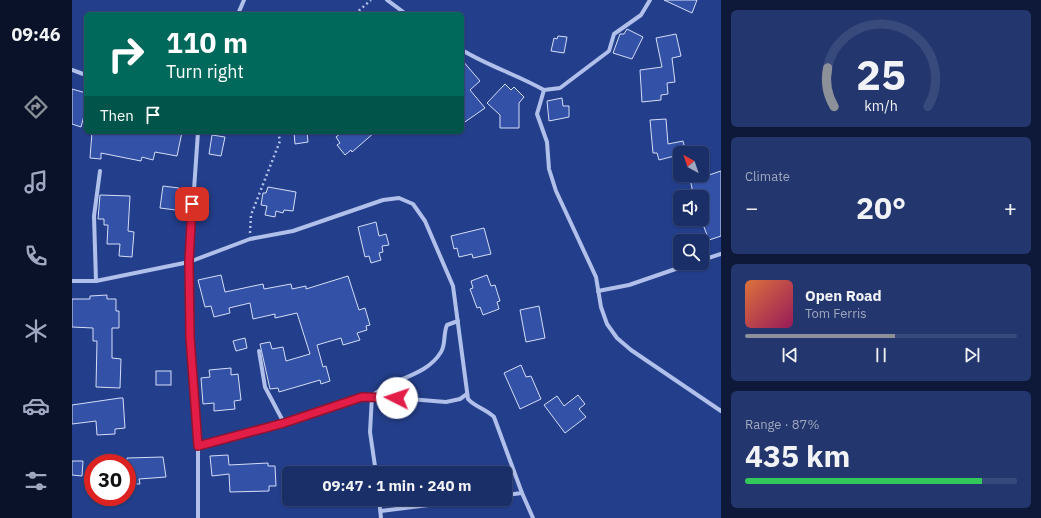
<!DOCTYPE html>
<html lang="en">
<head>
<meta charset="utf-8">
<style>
	body { margin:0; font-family:"IBM Plex Sans",sans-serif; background:#23366e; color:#f1f3f6; height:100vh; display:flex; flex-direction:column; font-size:15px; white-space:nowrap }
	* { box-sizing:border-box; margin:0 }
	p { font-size:13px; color:#9fa8c0 }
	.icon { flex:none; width:22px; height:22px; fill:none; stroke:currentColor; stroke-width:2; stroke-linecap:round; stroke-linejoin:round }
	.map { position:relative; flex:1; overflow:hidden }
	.sheet { display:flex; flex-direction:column; gap:10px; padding:10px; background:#0e1939; width:320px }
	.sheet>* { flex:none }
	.guide { position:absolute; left:12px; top:12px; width:380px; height:122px; border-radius:6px; box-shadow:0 1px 3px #0004,0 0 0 1px #384a7c; background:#00695c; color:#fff; overflow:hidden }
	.needle { width:26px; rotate:320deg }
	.tools { position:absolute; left:601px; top:146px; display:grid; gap:8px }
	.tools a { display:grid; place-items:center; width:36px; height:36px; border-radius:6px; background:#1a2e68; box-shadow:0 1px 3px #0004,0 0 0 1px #384a7c; font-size:20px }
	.speed { position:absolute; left:12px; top:454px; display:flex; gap:8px; font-size:20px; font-weight:700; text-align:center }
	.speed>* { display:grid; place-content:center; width:52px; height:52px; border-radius:50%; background:#1a2e68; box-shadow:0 1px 3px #0004,0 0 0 1px #384a7c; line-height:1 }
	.speed .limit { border:6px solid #d22; background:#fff; color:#111 }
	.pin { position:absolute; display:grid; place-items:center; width:34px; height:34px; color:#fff; margin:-17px; border-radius:8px; box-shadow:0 2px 6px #0006 }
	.me { position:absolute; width:44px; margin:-22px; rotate:274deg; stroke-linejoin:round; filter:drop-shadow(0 0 3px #0008) }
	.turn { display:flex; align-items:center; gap:14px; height:84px; padding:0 16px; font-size:18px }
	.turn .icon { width:52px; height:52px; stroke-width:2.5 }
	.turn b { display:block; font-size:28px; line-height:34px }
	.then { display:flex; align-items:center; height:38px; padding:0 16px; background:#0003; gap:8px; font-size:15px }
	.big { font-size:30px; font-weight:800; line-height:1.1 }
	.sheet .card { flex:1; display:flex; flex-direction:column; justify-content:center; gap:6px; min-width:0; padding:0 14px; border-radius:6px; background:#23366e }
	.sheet .dial { align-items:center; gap:0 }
	.dial svg { height:104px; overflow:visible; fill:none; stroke:#384a7c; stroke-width:7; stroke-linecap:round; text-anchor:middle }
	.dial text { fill:#f1f3f6; stroke:none }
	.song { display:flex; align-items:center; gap:12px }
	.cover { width:48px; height:48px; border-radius:6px; background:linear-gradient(135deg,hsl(20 70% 55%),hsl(330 70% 35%)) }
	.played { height:4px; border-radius:2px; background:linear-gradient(90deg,#8c9099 55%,#384a7c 55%) }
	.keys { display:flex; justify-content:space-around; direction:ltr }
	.heat { display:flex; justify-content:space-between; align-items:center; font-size:22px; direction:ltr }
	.charge { height:6px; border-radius:3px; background:linear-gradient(90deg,#34c759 87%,#384a7c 0) }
	.trip { position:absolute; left:210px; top:466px; width:230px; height:40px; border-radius:6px; background:#1a2e68; box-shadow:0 1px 3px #0004,0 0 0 1px #384a7c; font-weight:800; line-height:40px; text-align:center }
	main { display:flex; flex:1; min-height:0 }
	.menu { display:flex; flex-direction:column; width:72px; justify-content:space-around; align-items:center; background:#0a122a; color:#9fa8c0 }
	.menu .icon { width:28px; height:28px }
	.menu .active { color:#8c9099 }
	.menu b { font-size:18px; color:#f1f3f6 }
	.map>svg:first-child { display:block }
</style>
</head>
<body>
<main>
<nav class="menu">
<b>09:46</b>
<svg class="icon active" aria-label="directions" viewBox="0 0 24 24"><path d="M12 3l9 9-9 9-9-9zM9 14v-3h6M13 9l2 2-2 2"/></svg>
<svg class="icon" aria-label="music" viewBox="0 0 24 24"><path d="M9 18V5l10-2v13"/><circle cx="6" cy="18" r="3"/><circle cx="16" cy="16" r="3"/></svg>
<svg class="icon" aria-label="phone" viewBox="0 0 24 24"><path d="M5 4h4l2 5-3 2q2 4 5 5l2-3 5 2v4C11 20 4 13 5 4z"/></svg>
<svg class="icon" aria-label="climate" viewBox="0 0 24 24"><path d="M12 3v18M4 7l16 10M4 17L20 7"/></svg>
<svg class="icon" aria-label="car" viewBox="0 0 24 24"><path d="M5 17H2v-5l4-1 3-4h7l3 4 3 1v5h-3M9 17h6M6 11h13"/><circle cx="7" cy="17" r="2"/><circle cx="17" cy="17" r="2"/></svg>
<svg class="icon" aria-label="filters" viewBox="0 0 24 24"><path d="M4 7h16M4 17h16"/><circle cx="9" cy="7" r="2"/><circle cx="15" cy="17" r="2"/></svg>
</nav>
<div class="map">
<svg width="649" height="518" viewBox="0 0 649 518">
	<rect width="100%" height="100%" fill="#233e8a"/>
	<g fill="#3352a7" stroke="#d4def8">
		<polygon points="592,0 625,0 620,13"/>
		<polygon points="555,29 571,37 560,59 541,53 548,34 552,34"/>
		<polygon points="604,34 609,56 600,58 603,82 595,83 596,94 589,95 589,100 570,102 568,70 590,67 584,38"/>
		<polygon points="486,36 495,37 492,53 479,51 482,38 485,39"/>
		<polygon points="390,60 408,81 398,90 413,108 390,124"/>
		<polygon points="433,84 439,90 442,87 452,97 447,103 447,128 428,128 428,115 415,103"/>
		<polygon points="0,89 14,93 14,108 9,127 0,124"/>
		<polygon points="490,98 491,106 497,106 497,117 477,121 475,101"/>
		<polygon points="594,119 596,144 611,141 614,153 587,160 585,153 581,153 578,120"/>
		<polygon points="20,132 49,133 110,132 105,156 83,152 81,160 70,157 69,161 29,153 29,159 18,158"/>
		<polygon points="222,132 235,132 236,142 223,144"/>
		<polygon points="270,132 303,132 280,152 279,150 273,155 265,145 268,143 264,137"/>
		<polygon points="140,135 153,137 149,156 137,154"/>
		<polygon points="649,171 649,236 637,240 630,222 630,197 622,197 617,175 634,176"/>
		<polygon points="91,186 107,188 107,191 114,192 112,211 88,208"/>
		<polygon points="196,187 224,192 221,211 212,210 211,213 204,211 203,217 193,215 195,206 189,205 191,193 194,193"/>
		<polygon points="28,195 58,196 56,231 62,232 60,257 47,256 48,244 35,244 36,225 32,225 32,219 26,219"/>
		<polygon points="304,222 307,236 314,234 317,245 310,246 311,252 307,253 309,260 299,263 297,256 293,257 286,227"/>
		<polygon points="412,228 419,254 401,258 400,254 387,257 385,248 382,249 379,236"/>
		<polygon points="149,275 153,292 191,284 192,289 219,284 220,289 234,286 234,289 276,276 287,310 293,308 298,325 294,326 295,330 285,333 288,340 271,345 269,338 245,345 251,367 254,366 258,381 249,384 248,380 207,392 206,388 198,389 188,344 198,342 200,349 211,347 214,361 238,354 225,313 203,318 203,314 181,319 178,303 157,308 158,313 142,317 139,306 133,307 126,280"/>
		<polygon points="415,275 419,286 423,285 428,301 425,302 427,309 411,315 408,307 405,308 398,289 401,288 399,281"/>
		<polygon points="35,295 35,299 44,299 44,311 47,311 47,328 40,328 40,358 49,359 48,388 24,387 25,341 21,341 21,328 0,327 0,299 18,299 18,296"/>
		<polygon points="467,306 473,338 454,342 448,310"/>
		<polygon points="173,338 175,348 164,351 161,341"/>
		<polygon points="449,365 454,377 459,376 469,399 448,409 432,373"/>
		<polygon points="159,368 159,375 166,374 169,400 162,401 163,409 142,411 142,403 131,404 129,378 138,377 137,370"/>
		<rect x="84" y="371" width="15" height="14"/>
		<polygon points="506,395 513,404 507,409 514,417 493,433 472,405 485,396 492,406"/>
		<polygon points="48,398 51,398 53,428 43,429 43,434 25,435 24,421 0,424 0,405"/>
		<polygon points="156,455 157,465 196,463 196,466 203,466 204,486 197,486 197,491 158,492 157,474 140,476 138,456"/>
		<polygon points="91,457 94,477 67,479 68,484 55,484 55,458"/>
		<polygon points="0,461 11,461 10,476 0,475"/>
	</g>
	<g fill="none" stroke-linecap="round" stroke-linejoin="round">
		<g stroke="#b0c0ea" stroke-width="2.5" stroke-dasharray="2 3" stroke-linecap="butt">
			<polyline points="283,14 299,0"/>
			<polyline points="178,233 179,215 208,141 206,132"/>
		</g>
		<g stroke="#b0c0ea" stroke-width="4">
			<polyline points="315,0 334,14"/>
			<polyline points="578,0 569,15 542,34 537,51 488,88 472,90 465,114 475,142 477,169 484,191 524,277 529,307 535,324 545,338 559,350 649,411"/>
			<polyline points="166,14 172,0"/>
			<path d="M390,50c26,16 56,25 82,40"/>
			<polyline points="0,70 14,75"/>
			<polyline points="126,132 117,262 118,337 126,446 126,518"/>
			<polyline points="630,260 649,254"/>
			<path d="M0,281h24l93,-19 61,-23 43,-8 90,-31 16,-2 14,6 12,17 28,65 15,113c7,8 18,10 26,18l28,76 11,25"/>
			<polyline points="24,281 22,216 28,171"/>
			<polyline points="526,291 557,285 621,263"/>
			<path d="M386,321l-11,4c-4,9 -1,19 -6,27 -15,25 -49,26 -69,44l74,6 14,-3 7,-5"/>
			<polyline points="187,351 193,387 212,423"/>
			<path d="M126,446c29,-8 58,-14 86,-23 29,-9 58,-24 88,-27l-2,36 6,41"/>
			<polyline points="433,495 450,493"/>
			<polyline points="307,499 309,518"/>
			<polyline points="309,511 404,499"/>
		</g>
	</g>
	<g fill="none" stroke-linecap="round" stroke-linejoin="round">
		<defs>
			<polyline id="route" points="120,204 117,262 118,337 126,446 212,423 290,397 325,398"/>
		</defs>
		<use href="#route" stroke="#92132f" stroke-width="10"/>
		<use href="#route" stroke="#e11d48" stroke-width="7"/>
	</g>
</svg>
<div class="tools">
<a><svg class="needle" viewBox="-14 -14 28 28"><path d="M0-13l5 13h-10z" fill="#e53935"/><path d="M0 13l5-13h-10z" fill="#9fa8c0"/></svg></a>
<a><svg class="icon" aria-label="sound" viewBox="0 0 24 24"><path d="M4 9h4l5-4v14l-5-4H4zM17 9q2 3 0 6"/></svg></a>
<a><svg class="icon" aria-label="search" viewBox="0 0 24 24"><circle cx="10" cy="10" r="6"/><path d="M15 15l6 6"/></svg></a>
</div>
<div class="speed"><div class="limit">30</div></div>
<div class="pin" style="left:120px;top:204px;background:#d93025"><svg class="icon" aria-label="arrive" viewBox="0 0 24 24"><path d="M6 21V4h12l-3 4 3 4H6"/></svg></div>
<svg class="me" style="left:325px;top:398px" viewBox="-20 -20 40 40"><circle r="19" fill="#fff"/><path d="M0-13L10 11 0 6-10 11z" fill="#e11d48"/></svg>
<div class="trip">09:47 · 1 min · 240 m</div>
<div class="guide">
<div class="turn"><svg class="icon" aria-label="right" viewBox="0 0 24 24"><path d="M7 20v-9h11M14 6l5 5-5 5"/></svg><div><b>110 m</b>Turn right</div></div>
<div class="then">Then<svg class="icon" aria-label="arrive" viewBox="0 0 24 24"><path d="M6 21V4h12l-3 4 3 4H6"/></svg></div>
</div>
</div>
<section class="sheet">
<div class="card dial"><svg viewBox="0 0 100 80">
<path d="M14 69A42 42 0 1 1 86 69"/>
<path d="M14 69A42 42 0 0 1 9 39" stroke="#8c9099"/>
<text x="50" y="56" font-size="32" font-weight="700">25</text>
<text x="50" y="72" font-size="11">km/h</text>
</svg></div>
<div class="card"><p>Climate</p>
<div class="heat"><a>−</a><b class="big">20°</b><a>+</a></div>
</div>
<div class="card">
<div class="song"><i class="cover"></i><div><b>Open Road</b><p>Tom Ferris</p></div></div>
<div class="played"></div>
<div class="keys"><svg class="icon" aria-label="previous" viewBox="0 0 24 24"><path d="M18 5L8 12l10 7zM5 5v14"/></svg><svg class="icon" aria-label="pause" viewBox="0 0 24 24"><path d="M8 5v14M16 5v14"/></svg><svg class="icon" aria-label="next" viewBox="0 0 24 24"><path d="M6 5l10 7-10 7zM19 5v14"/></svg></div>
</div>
<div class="card"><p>Range · 87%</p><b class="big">435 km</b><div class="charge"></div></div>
</section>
</main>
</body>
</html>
